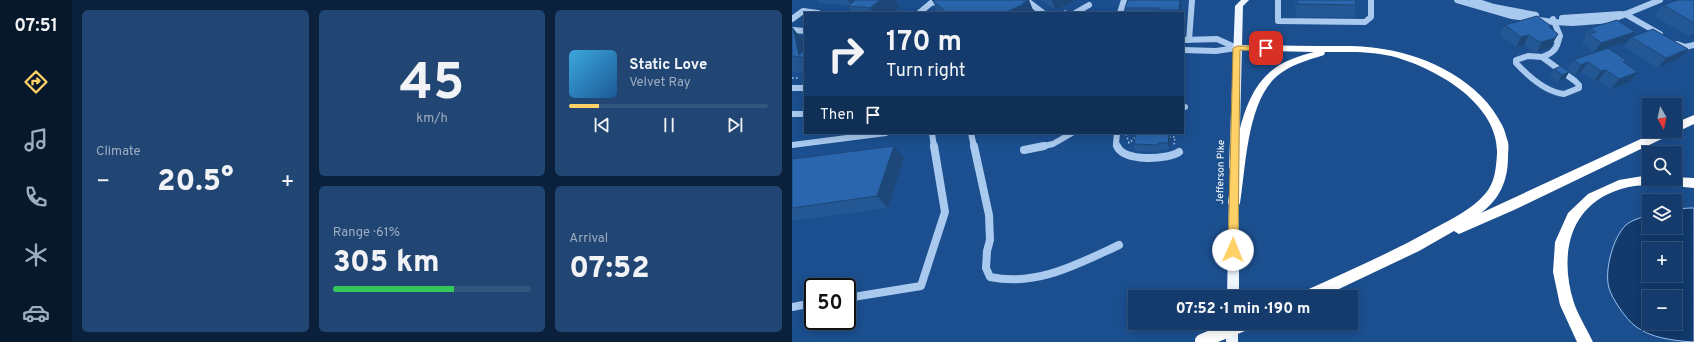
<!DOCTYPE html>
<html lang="en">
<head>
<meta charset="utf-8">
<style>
	body { margin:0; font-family:Overpass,sans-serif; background:#214673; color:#f1f3f6; height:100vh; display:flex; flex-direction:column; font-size:15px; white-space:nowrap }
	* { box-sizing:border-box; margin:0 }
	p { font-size:13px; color:#9dadc1 }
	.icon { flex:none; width:22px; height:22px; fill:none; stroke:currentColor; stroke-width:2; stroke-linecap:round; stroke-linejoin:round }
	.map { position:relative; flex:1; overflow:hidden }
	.panel { display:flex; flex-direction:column; gap:10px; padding:10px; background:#0b203b; width:720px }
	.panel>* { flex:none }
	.top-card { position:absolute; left:12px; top:12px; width:380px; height:122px; border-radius:0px; box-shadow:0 2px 10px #0003,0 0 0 1px #33557e; background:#143b6b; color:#f1f3f6; overflow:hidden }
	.needle { width:26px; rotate:171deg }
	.controls { position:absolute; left:850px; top:98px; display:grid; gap:8px }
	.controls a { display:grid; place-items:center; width:40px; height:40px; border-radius:0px; background:#143b6b; box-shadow:0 2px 10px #0003,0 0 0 1px #33557e; font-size:20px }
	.speed { position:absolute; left:12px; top:278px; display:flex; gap:8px; font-size:20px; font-weight:700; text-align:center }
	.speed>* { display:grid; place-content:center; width:52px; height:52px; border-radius:50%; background:#143b6b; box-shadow:0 2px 10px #0003,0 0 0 1px #33557e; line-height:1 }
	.speed .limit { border:2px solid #111; border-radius:6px; background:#fff; color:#111 }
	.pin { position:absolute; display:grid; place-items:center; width:34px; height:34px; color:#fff; margin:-17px; border-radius:8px; box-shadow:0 2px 6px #0006 }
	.me { position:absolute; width:44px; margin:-22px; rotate:1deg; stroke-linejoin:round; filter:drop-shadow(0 0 3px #0008) }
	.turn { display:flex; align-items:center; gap:14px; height:84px; padding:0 16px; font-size:18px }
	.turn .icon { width:52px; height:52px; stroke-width:2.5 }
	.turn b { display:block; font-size:28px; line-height:34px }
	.then { display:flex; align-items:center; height:38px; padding:0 16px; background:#0003; gap:8px; font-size:15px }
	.big { font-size:30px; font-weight:800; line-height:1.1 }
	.panel .tile { flex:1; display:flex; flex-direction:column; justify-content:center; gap:6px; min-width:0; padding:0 14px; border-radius:6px; background:#214673 }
	.panel .dial { align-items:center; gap:0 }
	.dial b { font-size:52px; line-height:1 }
	.song { display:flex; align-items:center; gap:12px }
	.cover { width:48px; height:48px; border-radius:6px; background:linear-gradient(135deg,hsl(200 70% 55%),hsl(210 70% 35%)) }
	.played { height:4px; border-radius:2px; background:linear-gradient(90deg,#ffd166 15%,#33557e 15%) }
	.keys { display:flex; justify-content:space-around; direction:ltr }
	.heat { display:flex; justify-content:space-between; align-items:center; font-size:22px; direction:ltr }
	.charge { height:6px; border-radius:3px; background:linear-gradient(90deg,#34c759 61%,#33557e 0) }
	.panel .tiles { flex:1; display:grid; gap:10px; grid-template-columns:repeat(3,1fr) }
	.tile:first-child { grid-row:span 2 }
	.trip { position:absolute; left:336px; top:290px; width:230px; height:40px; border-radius:0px; background:#143b6b; box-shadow:0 2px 10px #0003,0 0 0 1px #33557e; font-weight:800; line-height:40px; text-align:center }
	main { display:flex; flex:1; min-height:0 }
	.dock { display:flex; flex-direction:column; width:72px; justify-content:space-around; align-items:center; background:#08182b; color:#9dadc1 }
	.dock .icon { width:28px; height:28px }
	.dock .selected { color:#ffd166 }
	.dock b { font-size:18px; color:#f1f3f6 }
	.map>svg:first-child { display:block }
</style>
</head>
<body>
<main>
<nav class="dock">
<b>07:51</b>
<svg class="icon selected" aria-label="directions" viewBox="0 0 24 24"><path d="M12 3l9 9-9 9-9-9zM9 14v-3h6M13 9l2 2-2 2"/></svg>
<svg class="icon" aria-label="music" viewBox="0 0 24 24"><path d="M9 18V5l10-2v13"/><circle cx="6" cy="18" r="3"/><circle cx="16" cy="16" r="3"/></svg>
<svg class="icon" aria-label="phone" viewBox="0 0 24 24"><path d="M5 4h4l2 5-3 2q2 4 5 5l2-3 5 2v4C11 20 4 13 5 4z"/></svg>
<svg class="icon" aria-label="climate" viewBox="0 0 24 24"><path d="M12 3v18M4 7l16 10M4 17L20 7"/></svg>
<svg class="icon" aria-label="car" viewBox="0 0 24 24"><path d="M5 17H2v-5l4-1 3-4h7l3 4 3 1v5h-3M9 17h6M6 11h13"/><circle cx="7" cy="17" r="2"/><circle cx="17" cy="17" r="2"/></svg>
</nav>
<section class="panel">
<div class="tiles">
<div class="tile"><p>Climate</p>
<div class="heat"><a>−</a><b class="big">20.5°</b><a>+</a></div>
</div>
<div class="tile dial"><b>45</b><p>km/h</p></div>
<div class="tile">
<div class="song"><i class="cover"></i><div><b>Static Love</b><p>Velvet Ray</p></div></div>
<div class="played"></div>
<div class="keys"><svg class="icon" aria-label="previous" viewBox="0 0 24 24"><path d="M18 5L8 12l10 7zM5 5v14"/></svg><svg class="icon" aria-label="pause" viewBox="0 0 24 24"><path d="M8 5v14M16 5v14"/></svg><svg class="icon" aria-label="next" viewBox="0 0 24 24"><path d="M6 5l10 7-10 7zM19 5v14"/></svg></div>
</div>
<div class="tile"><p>Range · 61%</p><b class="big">305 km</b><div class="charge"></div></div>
<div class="tile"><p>Arrival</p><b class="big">07:52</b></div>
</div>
</section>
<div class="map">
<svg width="902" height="342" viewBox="0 0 902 342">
	<rect width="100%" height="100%" fill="#1b4f8f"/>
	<path fill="#123a6d" stroke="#9cc4f0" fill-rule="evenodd" d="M898,208h4v134c-19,-1 -44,-4 -59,-16 -9,-7 -23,-27 -26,-38 -5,-17 4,-51 17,-63 5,-5 17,-8 23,-10v12h26v-18zM857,249h26v26h-26zM857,297h26v26h-26z"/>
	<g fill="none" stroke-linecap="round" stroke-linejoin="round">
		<g stroke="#a9c9ee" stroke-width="1.5" stroke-dasharray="1.5 2.5" stroke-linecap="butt">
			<polyline points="269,13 275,10"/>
			<polyline points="0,78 7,78"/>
			<polyline points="334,134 337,143 344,137"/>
			<polyline points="377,137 383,137 382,145"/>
		</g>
		<g stroke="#a9c9ee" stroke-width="6">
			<polyline points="234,0 251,13"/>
			<polyline points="486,0 486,21 573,22 579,17 579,0"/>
			<polyline points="665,0 720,16 761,22 781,23 819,20 868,0"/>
			<polyline points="680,0 702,7 744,15"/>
			<polyline points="127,13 139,3 154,0"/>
			<polyline points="283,13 297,5"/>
			<polyline points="328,13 332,0"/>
			<polyline points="833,14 868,34"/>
			<polyline points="770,18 829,14"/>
			<polyline points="0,19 11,11 26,13"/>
			<polyline points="761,19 768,36 766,42 764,40"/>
			<polyline points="0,30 13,31"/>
			<polyline points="391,40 425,39 445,48"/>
			<polyline points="397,40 400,0"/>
			<polyline points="885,44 893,47 902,45"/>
			<polyline points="391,50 424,51 444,48"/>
			<path d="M736,56l14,1 33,24 4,4v3l-15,6c-18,-2 -36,-18 -48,-31v-3z"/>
			<path d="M750,57c8,-3 14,-6 16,-15"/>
			<polyline points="0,88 13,88"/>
			<polyline points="391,107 393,107"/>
			<polyline points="0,114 13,114"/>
			<polyline points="140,133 142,147"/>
			<polyline points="179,133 182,147"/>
			<polyline points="325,133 324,143 325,147"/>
			<polyline points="0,145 94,133"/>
			<polyline points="247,147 261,144 280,133"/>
		</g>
		<g stroke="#a9c9ee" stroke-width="8">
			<path d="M182,146l15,69 1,25 -3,11 -1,17 4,9c46,10 88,-13 129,-32"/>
			<path d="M325,146c7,16 50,14 62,6"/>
			<polyline points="232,150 252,146"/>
			<polyline points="55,298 129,286 153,212 142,146"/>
			<polyline points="0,307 21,303"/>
		</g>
		<g fill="#f0f6ff" fill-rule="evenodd">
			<polygon points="449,0 457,0 451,6 447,167 446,170 438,170 437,167 443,6"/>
			<polygon points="442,191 446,192 447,195 447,297 435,297 437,195 438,192"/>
			<rect x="434" y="323" width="12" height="19"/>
		</g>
		<g fill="#fff" fill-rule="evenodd">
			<path d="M445,45c27,0 55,1 82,1 22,0 43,-1 64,3 46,7 98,33 119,76 3,5 4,12 6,17 1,5 0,10 0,15 0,23 -8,42 -27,56l177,-82h17v-8l19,-8v9l-15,7 -6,1 -1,2 -158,76 -55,24 -5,-3 -35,20 -97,46h-22l2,-5c45,-20 90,-40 133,-64 17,-9 37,-19 50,-34 10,-11 11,-26 12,-40 2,-51 -63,-87 -106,-98 -21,-5 -44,-4 -66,-4l-1,3c-16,5 -34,10 -47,21 -30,26 -31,90 -37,127l-2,4 -4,1 -4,-1 -2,-4c6,-40 9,-103 42,-131 12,-11 29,-16 44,-20l-80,-2 -2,-2 2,-2z"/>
			<path d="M857,175v4h26v-2l19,1v10c-24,-2 -49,-6 -73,1 -53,16 -62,67 -47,114 5,14 13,26 19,39h-16l-17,-37 -7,-33 2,-30 13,-29 20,-19 31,-14z"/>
		</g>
		<polyline stroke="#fff" stroke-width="14" points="410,341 454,323"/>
	</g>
	<g fill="#245895">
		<polygon points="25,0 104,0 107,6 107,8 102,13 61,13 56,6 57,5 27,3"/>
		<polygon points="140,0 237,0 242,13 147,13"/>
		<polygon points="250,0 284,0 263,10"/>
		<polygon points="336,0 389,0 389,13 334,13 333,8"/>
		<polygon points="503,0 563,0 564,5 562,17 504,17"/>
		<polygon points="902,0 902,36 898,37 862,16 871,5"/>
		<polygon points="713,25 758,28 766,34 758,48 745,52 741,52 732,45 724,47 708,35"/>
		<polygon points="0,28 13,43 13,73 0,72"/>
		<polygon points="798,28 896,49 888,58 866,68 832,47 835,42 816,48 835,61 833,63 838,82 819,89 807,80 802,81 789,72 783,75 775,70 781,60 802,52 790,43 793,39 792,37"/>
		<polygon points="762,69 777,72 773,79 766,82 758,76"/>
		<polygon points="379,141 377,150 368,150 368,152 343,151 342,144"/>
		<polygon points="112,158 96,208 0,221 0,159"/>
	</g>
	<g fill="#1d4779">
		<polygon points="56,0 66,0 60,6"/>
		<polygon points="88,0 104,0 107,6 107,8 102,13 82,13 78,8"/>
		<polygon points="237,0 242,13 212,13 231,3"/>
		<polygon points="260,0 284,0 263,10"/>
		<polygon points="388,0 389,0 389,13 387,13 387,10"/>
		<polygon points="1,28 13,43 13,58 7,55"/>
		<polygon points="843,32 835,42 802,52 809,43"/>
		<polygon points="902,33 902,36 898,37"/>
		<polygon points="766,34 758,48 745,52 750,42"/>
		<polygon points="737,35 732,45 724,47 729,37"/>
		<polygon points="896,49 888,58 866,68 874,58"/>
		<polygon points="796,62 789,72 783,75 789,65"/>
		<polygon points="814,70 807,80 802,81 809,71"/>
		<polygon points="777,72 773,79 766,82 770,75"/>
		<polygon points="846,72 838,82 819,89 827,79"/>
		<polygon points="377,134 379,141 377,150 376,143"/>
		<polygon points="102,146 112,158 96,208 85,196"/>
	</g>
	<g fill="#2a66ad" stroke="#1d4779">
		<polygon points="63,0 88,0 78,8 56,6"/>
		<polygon points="140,0 237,0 231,3 232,4 212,13 155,13"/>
		<polygon points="336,0 388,0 387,10 367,10 367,8 333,8"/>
		<polygon points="505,0 563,0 564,5 505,4"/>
		<polygon points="886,0 902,0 902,23 871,5"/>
		<polygon points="745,16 759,26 757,27 766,34 763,38 750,42 747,42 737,35 729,37 713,25"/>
		<polygon points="825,20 843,32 809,43 797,34 804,32 798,28"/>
		<polygon points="0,28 1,28 7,55 13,49 13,58 0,56"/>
		<polygon points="861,29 896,49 874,58 839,37"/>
		<polygon points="816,48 835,61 831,62 846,72 827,79 814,70 809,71 796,62 789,65 781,60"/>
		<polygon points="769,66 777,72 770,75 762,69"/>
		<polygon points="344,134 377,134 376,143 366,143 366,145 342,144"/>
		<polygon points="102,146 85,196 0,208 0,159"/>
	</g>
	<polygon fill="#ffd166" stroke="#a68842" points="445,46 474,46 478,48 474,51 448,50 446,250 445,253 441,255 438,253 436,250 441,48"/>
	<g text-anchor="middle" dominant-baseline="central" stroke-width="4" stroke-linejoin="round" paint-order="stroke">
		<g font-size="10" fill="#fff" stroke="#1b4f8f">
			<text transform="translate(429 172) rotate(-89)">Jefferson Pike</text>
		</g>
	</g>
</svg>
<div class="controls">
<a><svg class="needle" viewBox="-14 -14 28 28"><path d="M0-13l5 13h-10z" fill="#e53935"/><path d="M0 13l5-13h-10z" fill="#9dadc1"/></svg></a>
<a><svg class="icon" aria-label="search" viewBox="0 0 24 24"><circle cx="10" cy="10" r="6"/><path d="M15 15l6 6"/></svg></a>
<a><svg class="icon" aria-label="layers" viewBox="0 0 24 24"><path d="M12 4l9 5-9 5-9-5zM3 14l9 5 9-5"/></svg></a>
<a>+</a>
<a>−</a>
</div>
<div class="speed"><div class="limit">50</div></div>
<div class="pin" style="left:474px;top:48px;background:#d93025"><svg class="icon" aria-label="arrive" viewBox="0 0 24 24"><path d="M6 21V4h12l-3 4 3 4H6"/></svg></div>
<svg class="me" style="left:441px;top:250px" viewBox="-20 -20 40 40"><circle r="19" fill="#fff"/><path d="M0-13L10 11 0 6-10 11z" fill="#ffd166"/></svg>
<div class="trip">07:52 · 1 min · 190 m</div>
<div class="top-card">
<div class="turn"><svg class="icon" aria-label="right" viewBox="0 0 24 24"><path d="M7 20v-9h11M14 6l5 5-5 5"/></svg><div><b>170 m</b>Turn right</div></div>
<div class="then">Then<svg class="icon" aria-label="arrive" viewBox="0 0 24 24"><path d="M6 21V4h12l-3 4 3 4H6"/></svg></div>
</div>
</div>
</main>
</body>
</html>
